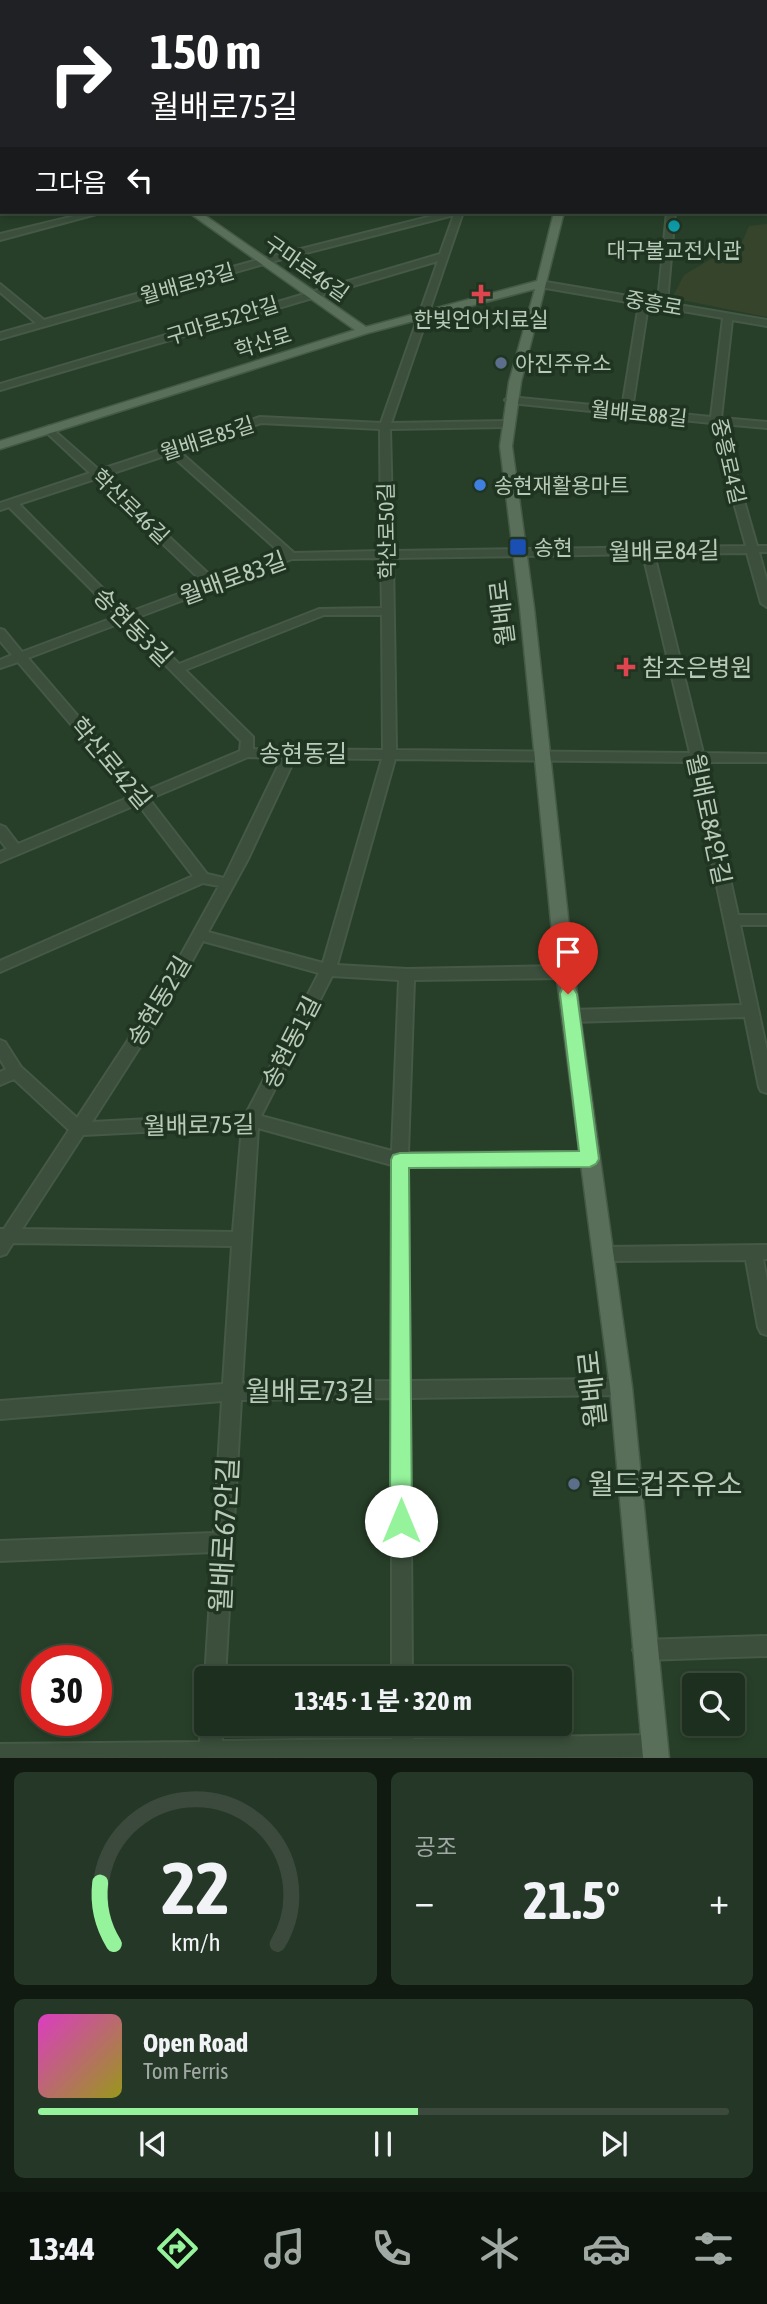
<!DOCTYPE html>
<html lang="ko">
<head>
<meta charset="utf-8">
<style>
	body { margin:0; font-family:"Asap Condensed","Noto Sans KR",sans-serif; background:#253727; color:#f1f3f6; height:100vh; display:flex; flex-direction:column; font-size:26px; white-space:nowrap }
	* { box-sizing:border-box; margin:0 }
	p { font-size:23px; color:#a0a9a4 }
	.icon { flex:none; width:38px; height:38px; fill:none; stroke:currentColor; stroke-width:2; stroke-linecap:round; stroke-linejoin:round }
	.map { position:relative; height:1758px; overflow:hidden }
	.sheet { display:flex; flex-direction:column; gap:14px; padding:14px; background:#101a10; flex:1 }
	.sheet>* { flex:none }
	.guide { position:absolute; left:0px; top:0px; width:768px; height:214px; box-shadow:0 4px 10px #0003,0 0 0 2px #3b4a3c; background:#202124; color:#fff; overflow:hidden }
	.buttons { position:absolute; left:682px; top:1673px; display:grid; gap:14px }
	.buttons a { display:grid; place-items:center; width:63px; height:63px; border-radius:7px; background:#1d2f1e; box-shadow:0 4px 10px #0003,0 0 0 2px #3b4a3c; font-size:35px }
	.speed { position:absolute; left:21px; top:1645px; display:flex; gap:14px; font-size:35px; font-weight:700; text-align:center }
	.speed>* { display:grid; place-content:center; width:91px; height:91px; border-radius:50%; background:#1d2f1e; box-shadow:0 4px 10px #0003,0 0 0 2px #3b4a3c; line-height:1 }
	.speed .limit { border:10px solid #d22; background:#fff; color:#111 }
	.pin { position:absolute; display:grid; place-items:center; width:60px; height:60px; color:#fff; margin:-72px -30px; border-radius:50% 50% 50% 0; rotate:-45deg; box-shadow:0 0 7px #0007 }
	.pin .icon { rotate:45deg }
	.me { position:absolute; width:77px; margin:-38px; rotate:0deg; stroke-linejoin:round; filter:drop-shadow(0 0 5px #0008) }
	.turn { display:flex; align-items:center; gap:24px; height:147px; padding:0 35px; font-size:32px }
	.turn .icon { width:91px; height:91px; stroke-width:2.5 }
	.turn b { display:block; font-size:49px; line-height:60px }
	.then { display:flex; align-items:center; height:66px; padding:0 35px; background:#0003; gap:14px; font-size:26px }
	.big { font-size:52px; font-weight:700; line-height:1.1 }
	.sheet .tile { flex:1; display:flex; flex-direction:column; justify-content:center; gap:10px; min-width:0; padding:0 24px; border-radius:10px; background:#253727 }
	.sheet .dial { align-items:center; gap:0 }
	.dial svg { height:182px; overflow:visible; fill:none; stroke:#3b4a3c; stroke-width:7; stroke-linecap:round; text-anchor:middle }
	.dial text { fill:#f1f3f6; stroke:none }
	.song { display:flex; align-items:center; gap:21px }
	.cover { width:84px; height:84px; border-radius:10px; background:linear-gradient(135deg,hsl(310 70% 55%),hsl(60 70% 35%)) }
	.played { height:7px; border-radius:4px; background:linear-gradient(90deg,#94f39b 55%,#3b4a3c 55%) }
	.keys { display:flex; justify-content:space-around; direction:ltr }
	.heat { display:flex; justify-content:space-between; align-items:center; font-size:38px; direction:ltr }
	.sheet .tiles { flex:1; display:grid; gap:14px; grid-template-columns:1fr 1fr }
	.tile:last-child { grid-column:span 2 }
	.trip { position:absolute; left:194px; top:1666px; width:378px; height:70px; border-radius:7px; background:#1d2f1e; box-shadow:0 4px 10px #0003,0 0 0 2px #3b4a3c; font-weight:700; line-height:70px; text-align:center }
	.tab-bar { display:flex; height:112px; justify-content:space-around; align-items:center; background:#0c130c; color:#a0a9a4 }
	.tab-bar .icon { width:49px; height:49px }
	.tab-bar .selected { color:#94f39b }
	.tab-bar b { font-size:32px; color:#f1f3f6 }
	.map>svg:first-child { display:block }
</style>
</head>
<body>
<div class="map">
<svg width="767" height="1758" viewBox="0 0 767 1758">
	<rect width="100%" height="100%" fill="#273f28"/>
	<polygon fill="#36442c" points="767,224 767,317 672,298 684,275 743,240 749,226"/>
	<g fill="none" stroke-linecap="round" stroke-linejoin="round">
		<defs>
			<g id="minor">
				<polygon points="46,0 53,0 55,2 47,2"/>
				<polygon points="123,0 130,0 132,2 124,2"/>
				<polygon points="205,0 219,0 202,2"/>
				<polygon points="504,0 511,0 503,2"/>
				<polygon points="661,0 669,0 659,2"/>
				<polygon points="740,0 748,0 738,2"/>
				<rect x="0" y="16" width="2" height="5"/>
				<polygon points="766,28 767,28 766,33"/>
				<rect x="766" y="58" width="1" height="4"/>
				<rect x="766" y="98" width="1" height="4"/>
				<rect x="0" y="107" width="2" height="4"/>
				<rect x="766" y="128" width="1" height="4"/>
				<rect x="0" y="137" width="2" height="4"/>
				<rect x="766" y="180" width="1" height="4"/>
				<polygon points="91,212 104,212 0,240 0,234"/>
				<path d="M448,212h15l-72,211 116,-2 5,3 -5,3 -117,2 3,122 353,-5 -34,-123 -202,-20 -5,-3 5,-3 112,11 17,-104 -99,-17 -4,-3 4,-3 118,20 9,-89h8l-8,91 100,17v6l-35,-6 -11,98 46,4v6l-45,-4 35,122h10v6h-8l8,30v25l-6,-4 -14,-50 -93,1 49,199 64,1v8h-63l34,153h29v10h-27l27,126v42l-6,-2 -2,-4 -14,-70 -174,5 -5,-2 -3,-4 3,-4 5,-2 171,-5 -51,-243 -296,-3 -58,206 70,4 158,-3 5,2 2,4 -2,4 -5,2 -151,2 -6,173 182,-1 6,2 2,5 -2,5 -6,2 -182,1 2,214 211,-2 6,2 3,6 -3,6 -6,2 -211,3 2,280h-20v-280l-151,2 -16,278h-19v5l-1,-5 8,-126 -213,9v-20l214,-8 8,-132 -222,18v-18l223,-17 9,-138 -219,-3 -7,11 -6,2v-27h4l65,-99 -55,-51 -14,6v-13l6,-3 -6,-10v-19l5,2 16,25 56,51 88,-134 54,-98 -16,-3 -203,89v-11l193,-85 -55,-72 -138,58v-10l7,-3 -7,-9v-15l5,2 13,17 114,-48 -114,-134 -18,6v-8l12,-5 -12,-14v-12l4,1 18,22 96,-36 -109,-109 -9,3v-7l90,-30 -45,-42 -1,-2 5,-3 50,44 161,-53 121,6 57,-162 -438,129v-6l440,-130 14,-39 -187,48 -267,76v-6l36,-10 -36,-31v-8l44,36 217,-61zM648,305l75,13 -12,99 -79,-8zM261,423l119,6 1,122 -87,2 -115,-102zM170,454l113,101 -68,25 -111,-104zM95,479l110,105 -78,29 -108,-109zM643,554l47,199 -294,-3 -3,-192zM381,558l1,50 -63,1 -140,55 -46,-45 159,-60zM324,615h58l1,135 -130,-1v-12l-68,-67zM123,622l118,119 -1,10 -97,41 -115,-134zM248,757l34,1 -58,120 -17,-4 -58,-75zM295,758l87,1 -59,204 -115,-31 40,-73zM203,941l116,32 -73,141 -154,8 83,-130zM332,976l67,4 -7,171 -131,-35zM242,1127l-9,105 -211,-3 61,-94zM258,1128l134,37v216l-150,2z"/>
				<polygon points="767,1245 767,1259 763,1259 767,1281 767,1335 761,1333 758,1327 746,1260 605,1261 599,1259 596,1254 599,1249 605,1247"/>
				<polygon points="767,1636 767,1656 643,1660 636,1657 633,1650 636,1643 643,1640"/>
				<polygon points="206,1716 206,1724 222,1724 222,1741 392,1739 392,1724 412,1724 413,1739 654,1735 662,1738 665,1746 662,1754 654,1757 0,1758 0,1744 200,1742 201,1724"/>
			</g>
			<g id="major">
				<polygon points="468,0 476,0 477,2 469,2"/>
				<polygon points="551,0 561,0 549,2"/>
				<polygon points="0,74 2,75 2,81 0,80"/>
				<rect x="766" y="160" width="1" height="6"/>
				<rect x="0" y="183" width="2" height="6"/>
				<polygon points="188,212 200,212 366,327 537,281 554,212 564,212 521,382 512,446 534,608 574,972 632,1387 669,1758 643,1758 610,1387 556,972 520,608 500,446 509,382 535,289 368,333 0,449 0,441 355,330"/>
			</g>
		</defs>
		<use href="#minor" stroke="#455946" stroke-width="4"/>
		<use href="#major" stroke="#455946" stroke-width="3"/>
		<use href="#minor" fill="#3b4f3c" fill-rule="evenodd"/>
		<use href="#major" fill="#596f5a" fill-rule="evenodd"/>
	</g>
	<polygon fill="#94f39b" stroke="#609e65" stroke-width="2" points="568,988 574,989 577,994 599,1159 596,1164 590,1167 409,1168 412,1521 409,1529 401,1532 393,1529 390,1521 391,1160 393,1155 400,1153 579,1151 560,994 562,989"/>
	<circle fill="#0f9aa8" stroke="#203521" stroke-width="2.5" cx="674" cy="226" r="7"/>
	<g fill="#e0444e" stroke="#203521" stroke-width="2.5">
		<path d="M477.5 283.5h7v7h7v7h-7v7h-7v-7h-7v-7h7z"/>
		<path d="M622.5 656.5h7v7h7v7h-7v7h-7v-7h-7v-7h7z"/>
	</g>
	<g fill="#5c6f8a" stroke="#203521" stroke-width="2.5">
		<circle cx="501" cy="363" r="7"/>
		<circle cx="574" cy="1484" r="7"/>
	</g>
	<circle fill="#3f7fe0" stroke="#203521" stroke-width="2.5" cx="480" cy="485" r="7"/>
	<rect fill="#1a4fb4" stroke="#203521" stroke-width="2.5" x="509" y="538" width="18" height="18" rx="3.5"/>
	<g text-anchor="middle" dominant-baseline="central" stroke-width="7" stroke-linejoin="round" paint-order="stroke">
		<g font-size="21" fill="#b8cab9" stroke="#203521" text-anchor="start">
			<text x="674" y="250" text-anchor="middle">대구불교전시관</text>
			<text x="481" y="319" text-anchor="middle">한빛언어치료실</text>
			<text x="515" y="363">아진주유소</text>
			<text x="494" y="485">송현재활용마트</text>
			<text x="534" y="547">송현</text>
		</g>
		<g font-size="21" fill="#b8cab9" stroke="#203521">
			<text transform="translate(307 268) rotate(35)">구마로46길</text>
			<text transform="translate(187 283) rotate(-16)">월배로93길</text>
			<text transform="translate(654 303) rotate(10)">중흥로</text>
			<text transform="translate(222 320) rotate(-17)">구마로52안길</text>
			<text transform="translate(263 342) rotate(-17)">학산로</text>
			<text transform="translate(639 413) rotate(6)">월배로88길</text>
			<text transform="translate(207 438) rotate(-18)">월배로85길</text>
			<text transform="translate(729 461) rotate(77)">중흥로4길</text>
			<text transform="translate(131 506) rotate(44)">학산로46길</text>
			<text transform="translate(386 531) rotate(-91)">학산로50길</text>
		</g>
		<g font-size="24" fill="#b8cab9" stroke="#203521">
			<text transform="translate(664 551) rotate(-1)">월배로84길</text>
			<text transform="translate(233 578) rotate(-20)">월배로83길</text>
			<text transform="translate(502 613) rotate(-97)">월배로</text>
			<text transform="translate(133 627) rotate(45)">송현동3길</text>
			<text x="303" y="753">송현동길</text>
			<text transform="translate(111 763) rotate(50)">학산로42길</text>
			<text transform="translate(709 819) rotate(78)">월배로84안길</text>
			<text transform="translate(159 1001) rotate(-59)">송현동2길</text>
			<text transform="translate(291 1042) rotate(-63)">송현동1길</text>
			<text transform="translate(199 1125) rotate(-1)">월배로75길</text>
		</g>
		<g font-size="24" fill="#b8cab9" stroke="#203521" text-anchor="start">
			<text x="642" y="667">참조은병원</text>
		</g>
		<g font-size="28" fill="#b8cab9" stroke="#203521">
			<text transform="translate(592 1389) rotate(-96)">월배로</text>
			<text x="310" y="1391">월배로73길</text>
			<text transform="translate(224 1535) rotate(-87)">월배로67안길</text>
		</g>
		<g font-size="28" fill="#b8cab9" stroke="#203521" text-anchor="start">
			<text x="588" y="1484">월드컵주유소</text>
		</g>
	</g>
</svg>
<div class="buttons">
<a><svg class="icon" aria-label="search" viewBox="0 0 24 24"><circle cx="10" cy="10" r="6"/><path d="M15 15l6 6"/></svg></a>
</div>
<div class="speed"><div class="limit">30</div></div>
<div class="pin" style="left:568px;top:994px;background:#d93025"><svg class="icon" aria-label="arrive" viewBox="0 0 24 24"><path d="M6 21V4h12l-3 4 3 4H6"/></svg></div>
<svg class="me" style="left:401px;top:1521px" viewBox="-20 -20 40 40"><circle r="19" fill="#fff"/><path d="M0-13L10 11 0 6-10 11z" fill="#94f39b"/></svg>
<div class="trip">13:45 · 1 분 · 320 m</div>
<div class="guide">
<div class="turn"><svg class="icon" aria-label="right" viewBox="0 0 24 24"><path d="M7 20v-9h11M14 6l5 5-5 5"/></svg><div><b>150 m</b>월배로75길</div></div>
<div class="then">그다음<svg class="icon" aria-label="left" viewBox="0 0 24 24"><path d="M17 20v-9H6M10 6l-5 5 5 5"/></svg></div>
</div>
</div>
<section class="sheet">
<div class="tiles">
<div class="tile dial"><svg viewBox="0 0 100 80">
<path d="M14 69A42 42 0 1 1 86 69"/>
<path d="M14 69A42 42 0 0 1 8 42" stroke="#94f39b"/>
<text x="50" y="56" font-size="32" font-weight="700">22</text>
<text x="50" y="72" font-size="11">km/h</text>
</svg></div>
<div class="tile"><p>공조</p>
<div class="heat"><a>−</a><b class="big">21.5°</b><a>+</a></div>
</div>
<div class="tile">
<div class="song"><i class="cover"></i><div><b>Open Road</b><p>Tom Ferris</p></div></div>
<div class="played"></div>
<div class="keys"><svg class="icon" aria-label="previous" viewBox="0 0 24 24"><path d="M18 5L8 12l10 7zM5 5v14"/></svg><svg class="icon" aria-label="pause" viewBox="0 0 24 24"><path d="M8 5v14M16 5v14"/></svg><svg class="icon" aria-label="next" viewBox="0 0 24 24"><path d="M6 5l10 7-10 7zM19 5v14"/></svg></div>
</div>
</div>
</section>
<nav class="tab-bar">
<b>13:44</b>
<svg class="icon selected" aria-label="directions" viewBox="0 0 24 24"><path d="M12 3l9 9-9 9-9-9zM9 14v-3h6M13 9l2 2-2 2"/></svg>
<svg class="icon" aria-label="music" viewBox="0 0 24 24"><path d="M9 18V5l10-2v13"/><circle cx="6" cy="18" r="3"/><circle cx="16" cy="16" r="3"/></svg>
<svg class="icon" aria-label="phone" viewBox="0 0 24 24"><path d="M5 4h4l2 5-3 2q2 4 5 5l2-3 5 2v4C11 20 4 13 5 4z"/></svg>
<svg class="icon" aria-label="climate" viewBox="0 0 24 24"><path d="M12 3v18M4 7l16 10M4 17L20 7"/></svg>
<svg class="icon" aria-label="car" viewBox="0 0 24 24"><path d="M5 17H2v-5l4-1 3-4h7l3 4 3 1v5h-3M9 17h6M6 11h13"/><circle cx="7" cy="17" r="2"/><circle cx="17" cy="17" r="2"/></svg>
<svg class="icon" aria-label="filters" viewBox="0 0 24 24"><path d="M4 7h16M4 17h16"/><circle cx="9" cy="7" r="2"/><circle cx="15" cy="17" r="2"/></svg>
</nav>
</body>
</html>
